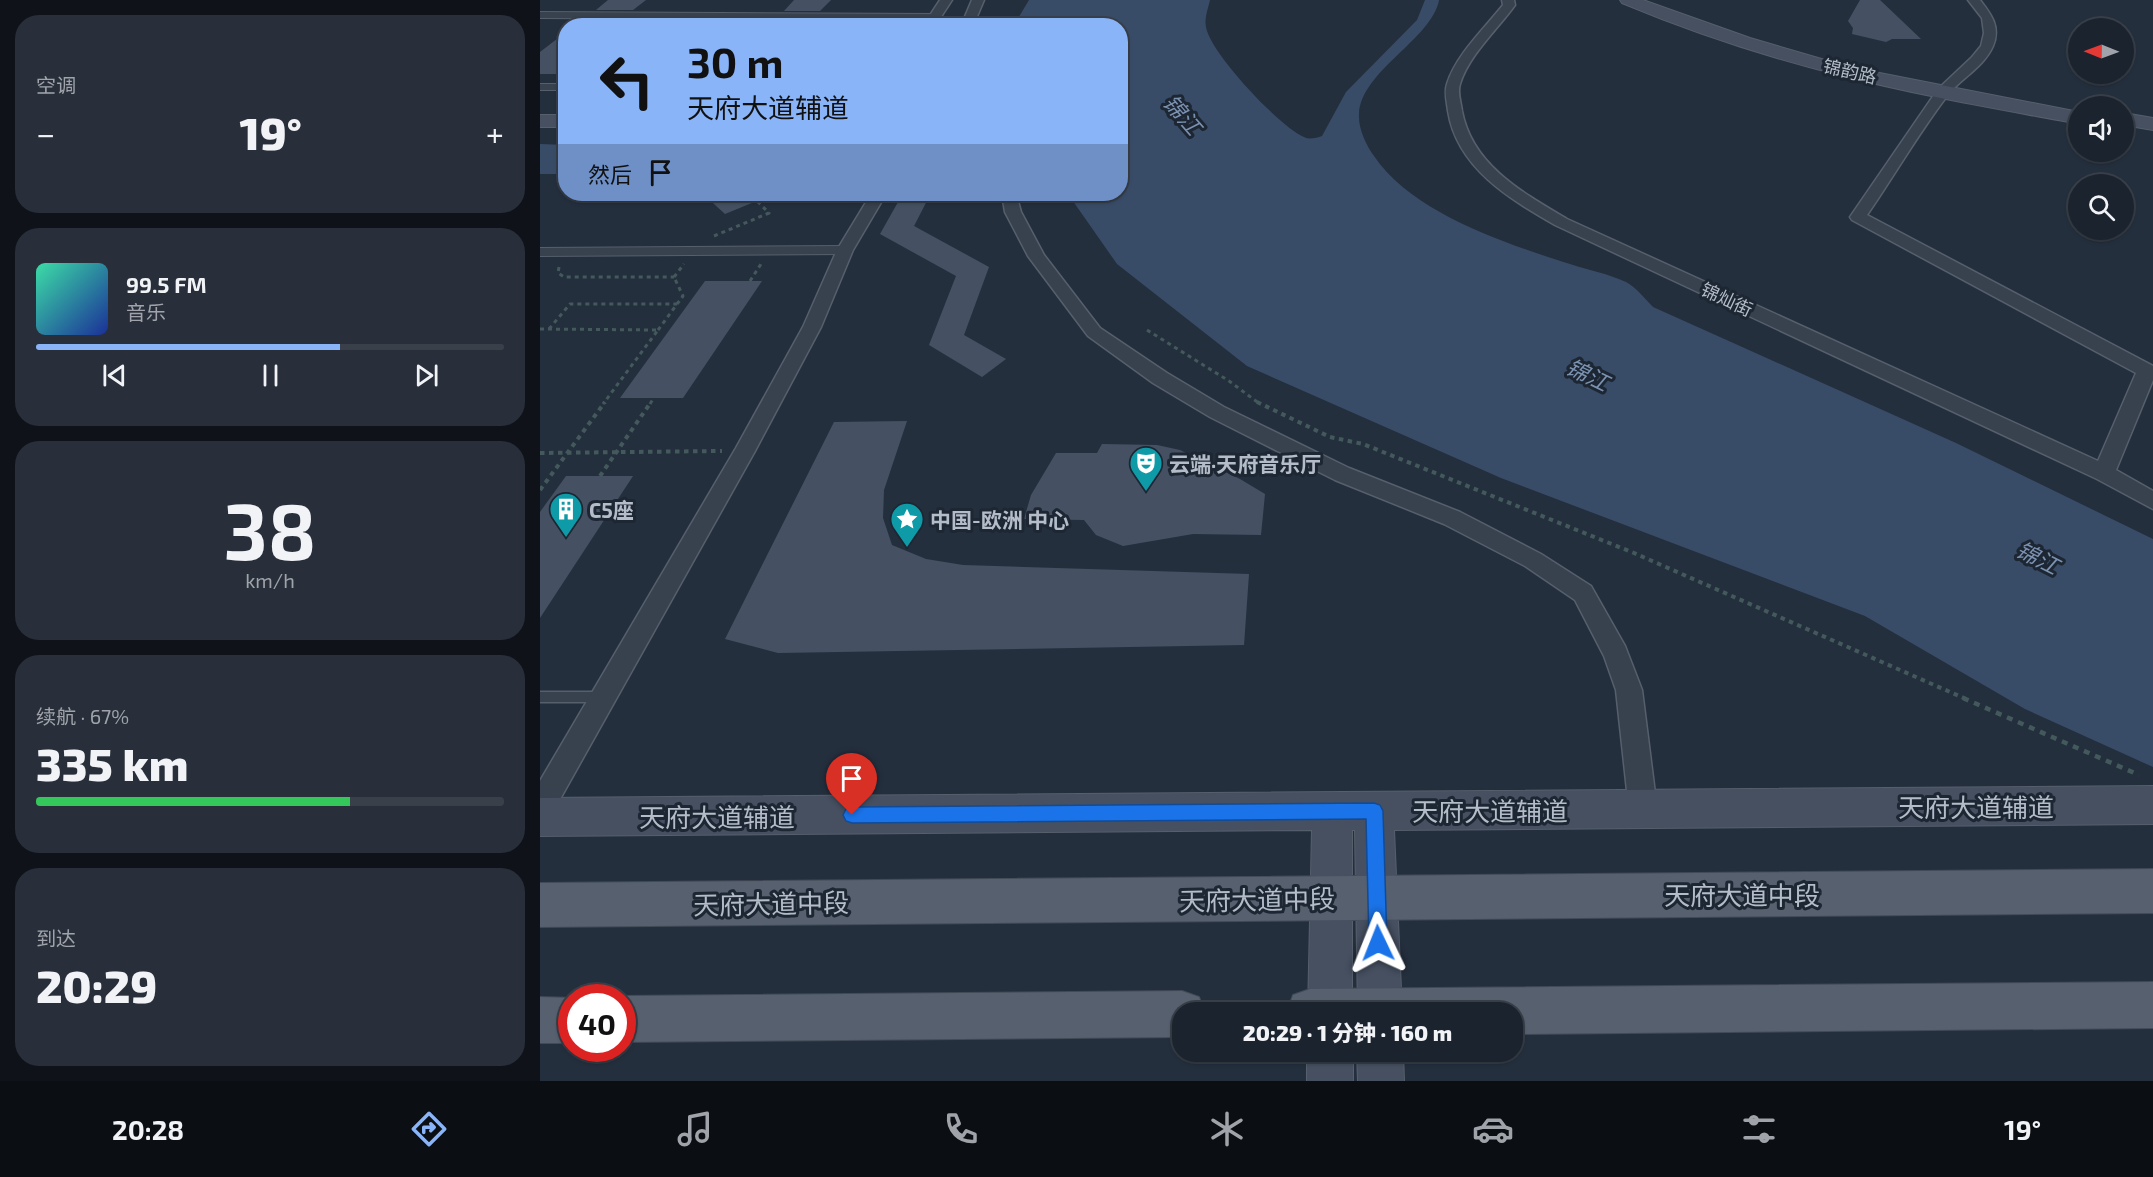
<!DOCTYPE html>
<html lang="zh">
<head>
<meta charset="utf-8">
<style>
	body { margin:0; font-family:"Exo 2","Noto Sans SC",sans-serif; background:#282f3a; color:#f1f3f6; height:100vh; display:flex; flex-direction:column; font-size:22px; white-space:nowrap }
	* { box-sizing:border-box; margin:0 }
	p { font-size:20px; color:#a0a4aa }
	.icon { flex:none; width:33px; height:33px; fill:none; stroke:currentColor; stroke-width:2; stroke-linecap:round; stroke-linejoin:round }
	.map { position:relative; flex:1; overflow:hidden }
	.sheet { display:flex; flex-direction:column; gap:15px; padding:15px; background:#0f1319; width:540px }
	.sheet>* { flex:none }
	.top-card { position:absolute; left:18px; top:18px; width:570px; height:183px; border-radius:24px; box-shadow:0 2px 4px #0004,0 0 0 2px #39404a; background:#8ab4f8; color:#111; overflow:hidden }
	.needle { width:39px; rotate:271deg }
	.fabs { position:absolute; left:1528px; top:18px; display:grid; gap:12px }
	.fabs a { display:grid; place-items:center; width:66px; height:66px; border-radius:50%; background:#1b232e; box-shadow:0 2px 4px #0004,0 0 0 2px #39404a; font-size:30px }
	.speed { position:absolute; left:18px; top:984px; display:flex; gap:12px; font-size:30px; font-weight:700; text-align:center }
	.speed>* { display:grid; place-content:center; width:78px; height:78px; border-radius:50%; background:#1b232e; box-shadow:0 2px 4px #0004,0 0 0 2px #39404a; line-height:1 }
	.speed .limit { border:9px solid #d22; background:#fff; color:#111 }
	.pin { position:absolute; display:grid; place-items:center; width:51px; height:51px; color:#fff; margin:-62px -26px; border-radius:50% 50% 50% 0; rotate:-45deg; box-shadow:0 0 6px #0007 }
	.pin .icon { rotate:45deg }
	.me { position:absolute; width:66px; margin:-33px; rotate:358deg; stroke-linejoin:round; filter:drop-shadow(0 0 4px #0008) }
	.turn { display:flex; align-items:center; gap:21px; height:126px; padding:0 30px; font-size:27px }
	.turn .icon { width:78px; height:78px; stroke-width:2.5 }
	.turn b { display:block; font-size:42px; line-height:51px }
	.then { display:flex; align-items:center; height:57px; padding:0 30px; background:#0003; gap:12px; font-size:22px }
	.big { font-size:45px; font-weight:800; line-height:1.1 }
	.sheet .tile { flex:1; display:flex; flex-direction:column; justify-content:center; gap:9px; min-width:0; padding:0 21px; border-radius:24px; background:#282f3a }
	.sheet .dial { align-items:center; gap:0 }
	.dial b { font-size:78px; line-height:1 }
	.song { display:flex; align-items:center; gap:18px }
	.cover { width:72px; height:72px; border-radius:9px; background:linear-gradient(135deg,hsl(160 70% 55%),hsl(230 70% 35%)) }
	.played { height:6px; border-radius:3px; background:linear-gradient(90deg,#8ab4f8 65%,#39404a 65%) }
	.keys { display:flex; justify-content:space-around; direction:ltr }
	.heat { display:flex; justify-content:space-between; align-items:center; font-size:33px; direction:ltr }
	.charge { height:9px; border-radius:4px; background:linear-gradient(90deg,#34c759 67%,#39404a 0) }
	.trip { position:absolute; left:632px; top:1002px; width:351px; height:60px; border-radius:24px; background:#1b232e; box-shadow:0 2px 4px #0004,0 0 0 2px #39404a; font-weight:800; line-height:60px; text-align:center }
	.menu { display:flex; height:96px; justify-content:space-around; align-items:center; background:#0b0e12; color:#a0a4aa }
	.menu .icon { width:42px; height:42px }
	.menu .current { color:#8ab4f8 }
	.menu b { font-size:27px; color:#f1f3f6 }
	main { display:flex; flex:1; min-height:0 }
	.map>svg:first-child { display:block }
</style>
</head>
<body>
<main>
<section class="sheet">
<div class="tile"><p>空调</p>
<div class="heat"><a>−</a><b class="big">19°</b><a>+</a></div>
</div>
<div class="tile">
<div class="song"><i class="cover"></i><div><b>99.5 FM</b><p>音乐</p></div></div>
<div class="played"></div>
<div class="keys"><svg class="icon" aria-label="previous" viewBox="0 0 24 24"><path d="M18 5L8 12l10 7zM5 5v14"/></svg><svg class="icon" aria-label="pause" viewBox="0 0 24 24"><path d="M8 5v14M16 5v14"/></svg><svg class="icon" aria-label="next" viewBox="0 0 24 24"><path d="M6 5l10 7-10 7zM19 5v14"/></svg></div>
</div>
<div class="tile dial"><b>38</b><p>km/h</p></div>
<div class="tile"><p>续航 · 67%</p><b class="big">335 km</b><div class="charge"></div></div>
<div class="tile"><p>到达</p><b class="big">20:29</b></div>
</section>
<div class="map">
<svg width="1613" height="1081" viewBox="0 0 1613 1081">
	<rect width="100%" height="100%" fill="#242f3e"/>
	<g fill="#394c67">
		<path d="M489,0h181c-2,9 -6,18 -4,27 4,26 74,100 98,110 6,3 12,1 18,-1l24,-44 71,-72 8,-20h14c-7,39 -78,71 -80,114 -1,14 7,31 15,42 38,57 133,88 196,108 18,6 39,10 56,18 10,5 19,17 27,25l303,136 197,96v228l-128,-58 -160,-93 -364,-138 -254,-112 -130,-102 -49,-70h52v-168l-106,-1z"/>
		<polygon points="0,144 25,145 25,174 0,174"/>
	</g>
	<g fill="#455162">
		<polygon points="68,0 106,0 93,10 56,10"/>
		<polygon points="254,0 291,0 280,11 244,11"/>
		<polygon points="1320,0 1340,0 1381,39 1352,39 1346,42 1312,34 1313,28 1308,21"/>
		<polygon points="43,20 81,21 75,26 36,26"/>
		<polygon points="26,32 26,74 0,74 0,52"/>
		<polygon points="163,194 234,194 185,214"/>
		<polygon points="362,195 390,195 374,226 449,267 424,335 466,359 442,377 389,345 416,276 340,234"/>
		<polygon points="165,281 222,281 143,398 80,398"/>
		<polygon points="367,421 344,490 343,518 352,545 386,559 423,565 709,574 704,645 238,653 185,639 294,422"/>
		<polygon points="562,444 617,445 640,450 700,479 725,494 721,535 653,534 583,546 556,535 544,520 484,519 491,495 516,453 557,453"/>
		<polygon points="26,476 93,476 0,618 0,512"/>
	</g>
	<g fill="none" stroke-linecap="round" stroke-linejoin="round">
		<defs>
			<g id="lane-far2">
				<polyline points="0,15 394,17"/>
				<polyline points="0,87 26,87"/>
			</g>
			<polyline id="lane-far1" points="0,252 305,250"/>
			<polyline id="lane" points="0,697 63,697"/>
			<g id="street">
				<polygon points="400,0 412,0 395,26 383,26"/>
				<polygon points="432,0 444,0 433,26 421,26"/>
				<path d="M962,0h12l1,5c-18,25 -46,50 -55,79 -3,9 1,18 2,27 10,54 61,82 105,108l531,242 38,-88 -284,-153 -2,-3 88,-128 34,-32 9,-11 3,-13 -2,-15 -14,-18h12c11,14 21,27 13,46 -9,21 -33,33 -46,50 -29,38 -53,80 -80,119l286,151v14l-37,90 37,21v18l-56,-30 -542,-254c-45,-26 -98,-57 -107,-114 -1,-9 -4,-18 -1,-27 9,-29 37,-55 56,-79z"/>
				<polygon points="331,194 346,194 313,250 281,327 215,451 10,817 0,821 0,781 196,448 263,327 297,250"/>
				<polygon points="462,194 476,194 481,212 504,255 560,328 627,373 684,407 809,468 920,512 1001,554 1051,586 1085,646 1102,690 1117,809 1113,819 1103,823 1093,819 1089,809 1076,690 1064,656 1035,600 985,566 904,524 795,480 670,417 613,383 548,336 488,256 465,212"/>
			</g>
			<g id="secondary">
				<path d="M1080,0h23l107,38 99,29 230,45v12c-79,-15 -158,-28 -236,-48 -76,-19 -149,-43 -221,-73z"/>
				<polygon points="1584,113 1613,118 1613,130 1584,125"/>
				<rect x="0" y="115" width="26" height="12"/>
				<polygon points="1613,786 1613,824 854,830 862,1012 818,1012 815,830 812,830 812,1012 768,1012 772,830 0,836 0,798"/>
				<rect x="767" y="1052" width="46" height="29"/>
				<polygon points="817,1052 863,1052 864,1081 818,1081"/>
			</g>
			<g id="primary">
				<polygon points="1613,869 1613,913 0,927 0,883"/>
				<polygon points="1613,982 1613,1028 972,1034 972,1012 747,1012 753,995 770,989"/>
				<polygon points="642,991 659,997 665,1012 642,1012 642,1037 82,1042 82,998 77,998 82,996"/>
				<polygon points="0,997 34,998 32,998 32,1043 0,1043"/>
			</g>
		</defs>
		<use href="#lane-far2" stroke="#565f6c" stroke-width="8"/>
		<use href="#lane-far1" stroke="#565f6c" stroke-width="10"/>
		<use href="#lane" stroke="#565f6c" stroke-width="13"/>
		<use href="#street" stroke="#565f6c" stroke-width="3"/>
		<use href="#secondary" stroke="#565f6c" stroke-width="2"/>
		<use href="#primary" stroke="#414a57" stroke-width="2"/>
		<g stroke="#44595c" stroke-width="3" stroke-dasharray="4 4" stroke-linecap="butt">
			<polyline points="174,236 229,213 217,201"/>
			<polyline points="19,267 18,273 24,277 134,277"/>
			<polyline points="134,277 144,264"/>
			<polyline points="210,281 221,264"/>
			<polyline points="0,329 118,330 63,404"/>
			<polyline points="9,329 30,304 137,304"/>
			<polyline points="118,330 143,296 134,277"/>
			<polyline points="607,330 689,381 720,404"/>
		</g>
		<g stroke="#44595c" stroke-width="4" stroke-dasharray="4.5 4.5" stroke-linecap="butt">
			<polyline points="717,402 790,437 823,444 1094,553 1426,699"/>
			<polyline points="0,453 182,451"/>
			<polyline points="0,490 65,402"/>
		</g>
		<polyline stroke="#44595c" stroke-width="4.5" stroke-dasharray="6 6" stroke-linecap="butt" points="1423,698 1599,775"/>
		<use href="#lane-far2" stroke="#38414e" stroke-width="6"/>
		<use href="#lane-far1" stroke="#38414e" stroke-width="8"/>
		<use href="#lane" stroke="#38414e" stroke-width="10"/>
		<use href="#street" fill="#38414e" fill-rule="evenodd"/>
		<use href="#secondary" fill="#465061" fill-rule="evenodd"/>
		<use href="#primary" fill="#56606e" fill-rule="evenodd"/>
		<polyline stroke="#44595c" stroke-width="3" stroke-dasharray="4 4" stroke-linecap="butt" points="110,404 113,399"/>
		<polyline stroke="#44595c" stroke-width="4" stroke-dasharray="4.5 4.5" stroke-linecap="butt" points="60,476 111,402"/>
	</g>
	<polygon fill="#1a73e8" stroke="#114b97" stroke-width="1.5" points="834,803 840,805 843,811 847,943 845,950 838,952 832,950 829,943 826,819 312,823 306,821 303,815 306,809 312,807"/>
	<defs>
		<symbol id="theatre-pin" viewBox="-11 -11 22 30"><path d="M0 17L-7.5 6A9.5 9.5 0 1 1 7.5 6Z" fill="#0f9aa8" stroke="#1d2633"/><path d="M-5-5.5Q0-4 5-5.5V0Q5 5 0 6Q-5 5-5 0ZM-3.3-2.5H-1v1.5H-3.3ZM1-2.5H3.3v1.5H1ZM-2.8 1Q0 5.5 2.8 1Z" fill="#fff"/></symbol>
		<symbol id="building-pin" viewBox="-11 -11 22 30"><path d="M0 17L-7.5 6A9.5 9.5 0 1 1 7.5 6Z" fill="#0f9aa8" stroke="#1d2633"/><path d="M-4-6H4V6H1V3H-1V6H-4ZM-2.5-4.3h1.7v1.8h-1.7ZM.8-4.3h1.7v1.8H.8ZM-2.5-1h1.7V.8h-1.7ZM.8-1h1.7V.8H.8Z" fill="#fff"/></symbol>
		<symbol id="sight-pin" viewBox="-11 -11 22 30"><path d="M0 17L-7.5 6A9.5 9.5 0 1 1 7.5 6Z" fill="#0f9aa8" stroke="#1d2633"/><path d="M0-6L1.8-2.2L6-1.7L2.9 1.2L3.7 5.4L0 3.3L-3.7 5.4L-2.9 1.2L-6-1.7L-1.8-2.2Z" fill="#fff"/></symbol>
	</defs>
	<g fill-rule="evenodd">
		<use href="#theatre-pin" x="587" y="444" width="38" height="52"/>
		<use href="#building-pin" x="7" y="490" width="38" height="52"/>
		<use href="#sight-pin" x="348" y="500" width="38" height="52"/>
	</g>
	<g text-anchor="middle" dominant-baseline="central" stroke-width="6" stroke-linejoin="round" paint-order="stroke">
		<g font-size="18" fill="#b4bcc9" stroke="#1d2633">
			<text transform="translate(1310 71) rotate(13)">锦韵路</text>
			<text transform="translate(1187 299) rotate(25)">锦灿街</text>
		</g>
		<g font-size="21" font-weight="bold" fill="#b4bcc9" stroke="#1d2633" text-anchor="start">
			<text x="629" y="463">云端·天府音乐厅</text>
			<text x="49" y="509">C5座</text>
			<text x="390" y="519">中国-欧洲 中心</text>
		</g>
		<g font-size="22" font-style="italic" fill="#7c92b1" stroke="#1d2633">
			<text transform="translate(643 114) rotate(49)">锦江</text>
			<text transform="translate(1048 374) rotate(26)">锦江</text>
			<text transform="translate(1498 557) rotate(27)">锦江</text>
		</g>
		<g font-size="26" fill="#b4bcc9" stroke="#1d2633">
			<text x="1436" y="806">天府大道辅道</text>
			<text x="950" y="810">天府大道辅道</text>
			<text x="177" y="816">天府大道辅道</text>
			<text x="1202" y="894">天府大道中段</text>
			<text transform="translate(717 899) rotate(-1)">天府大道中段</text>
			<text transform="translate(231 903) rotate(-1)">天府大道中段</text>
		</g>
	</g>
</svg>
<div class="fabs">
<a><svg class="needle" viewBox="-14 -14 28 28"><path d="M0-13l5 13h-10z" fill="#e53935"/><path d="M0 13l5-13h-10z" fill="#a0a4aa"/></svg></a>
<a><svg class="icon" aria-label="sound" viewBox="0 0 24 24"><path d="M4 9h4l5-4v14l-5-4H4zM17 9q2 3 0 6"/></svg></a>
<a><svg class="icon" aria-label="search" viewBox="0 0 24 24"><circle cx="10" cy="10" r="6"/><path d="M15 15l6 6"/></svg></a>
</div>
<div class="speed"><div class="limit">40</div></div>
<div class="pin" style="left:312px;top:815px;background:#d93025"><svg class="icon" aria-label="arrive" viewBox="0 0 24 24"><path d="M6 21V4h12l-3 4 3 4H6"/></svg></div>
<svg class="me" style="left:838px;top:943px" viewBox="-20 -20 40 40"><path d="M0-17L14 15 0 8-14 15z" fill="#1a73e8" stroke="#fff" stroke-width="4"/></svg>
<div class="trip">20:29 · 1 分钟 · 160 m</div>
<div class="top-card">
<div class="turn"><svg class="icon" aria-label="left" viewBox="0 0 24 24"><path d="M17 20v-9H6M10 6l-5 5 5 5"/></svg><div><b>30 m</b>天府大道辅道</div></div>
<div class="then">然后<svg class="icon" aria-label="arrive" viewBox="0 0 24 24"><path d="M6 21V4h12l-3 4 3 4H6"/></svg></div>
</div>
</div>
</main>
<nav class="menu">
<b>20:28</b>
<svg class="icon current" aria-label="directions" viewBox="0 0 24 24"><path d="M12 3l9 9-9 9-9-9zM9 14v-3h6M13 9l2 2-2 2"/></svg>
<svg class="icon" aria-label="music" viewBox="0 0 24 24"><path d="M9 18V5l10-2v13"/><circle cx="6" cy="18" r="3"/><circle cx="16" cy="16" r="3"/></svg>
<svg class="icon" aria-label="phone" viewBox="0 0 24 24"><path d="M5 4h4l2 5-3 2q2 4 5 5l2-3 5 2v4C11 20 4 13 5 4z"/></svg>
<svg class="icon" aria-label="climate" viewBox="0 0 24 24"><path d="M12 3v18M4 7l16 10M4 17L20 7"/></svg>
<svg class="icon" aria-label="car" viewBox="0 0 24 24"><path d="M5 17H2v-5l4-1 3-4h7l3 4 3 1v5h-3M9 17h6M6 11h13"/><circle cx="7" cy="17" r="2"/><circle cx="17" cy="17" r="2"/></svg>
<svg class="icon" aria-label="filters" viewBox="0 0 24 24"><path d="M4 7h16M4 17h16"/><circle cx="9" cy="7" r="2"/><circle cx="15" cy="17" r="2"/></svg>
<b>19°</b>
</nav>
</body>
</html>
